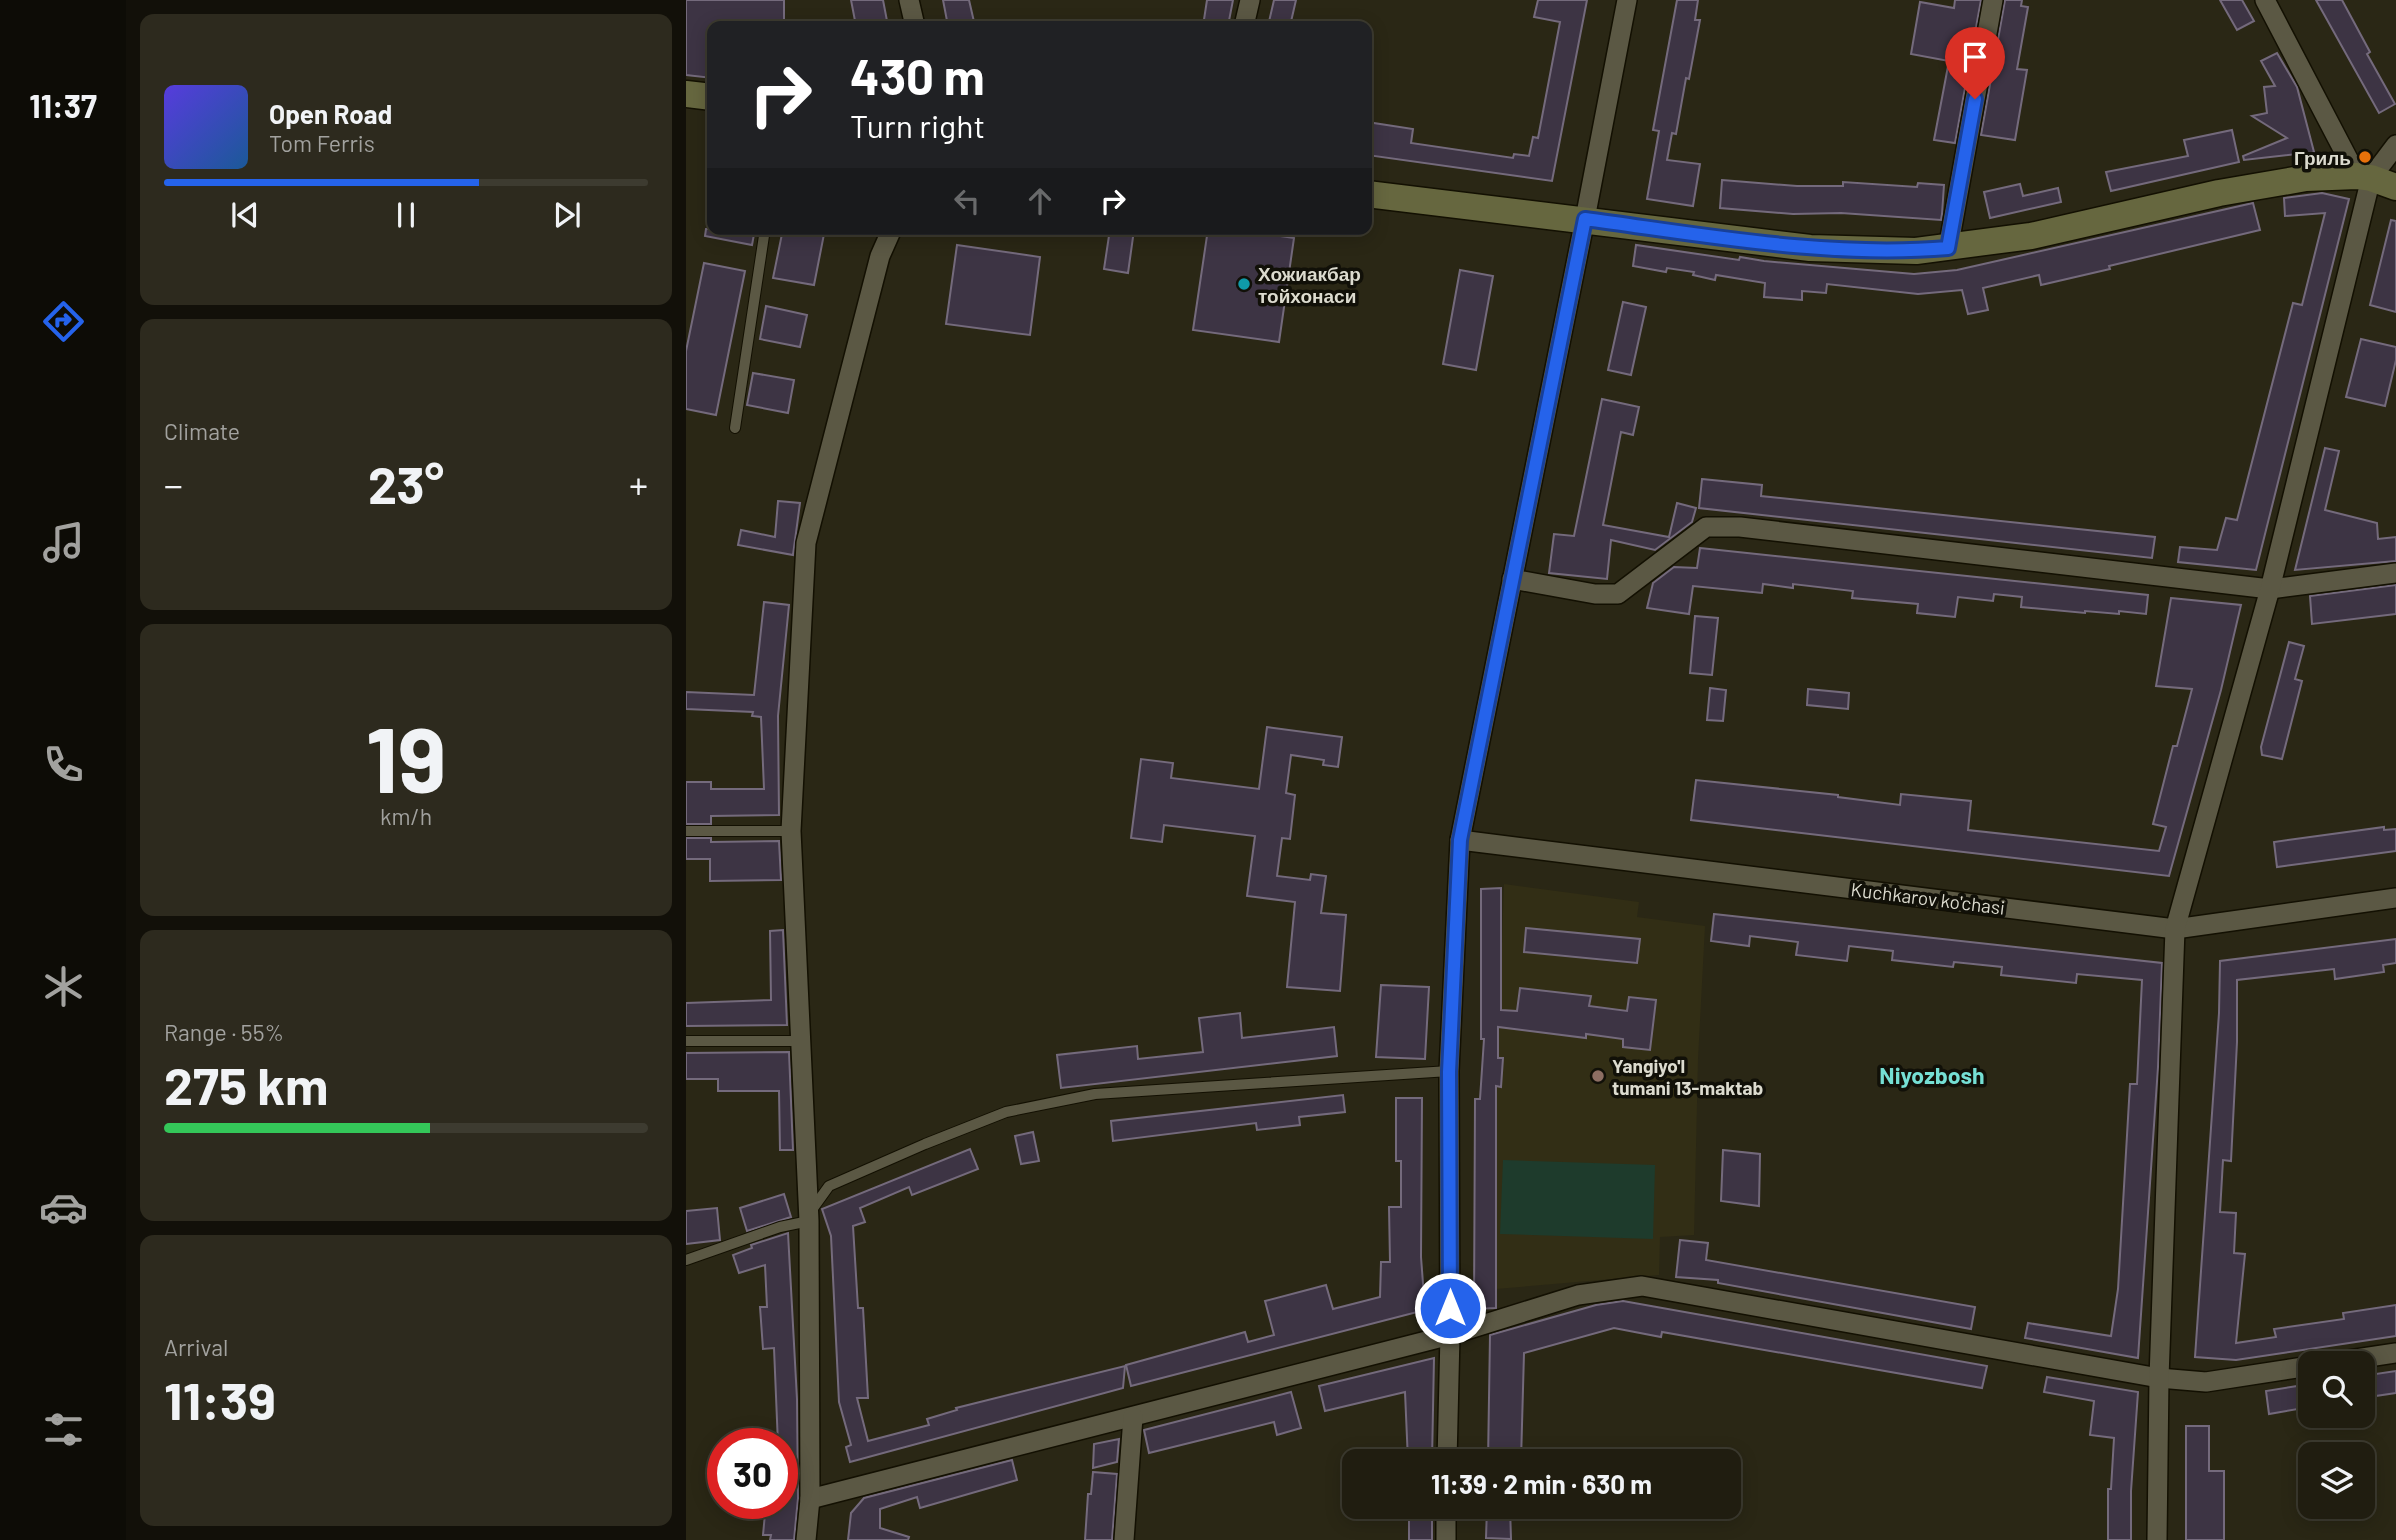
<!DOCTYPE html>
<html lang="en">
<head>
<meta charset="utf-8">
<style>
	body { margin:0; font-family:Barlow,sans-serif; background:#2d2a1e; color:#f1f3f6; height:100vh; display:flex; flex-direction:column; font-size:26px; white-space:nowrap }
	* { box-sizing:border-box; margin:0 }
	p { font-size:23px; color:#a2a29f }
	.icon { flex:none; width:38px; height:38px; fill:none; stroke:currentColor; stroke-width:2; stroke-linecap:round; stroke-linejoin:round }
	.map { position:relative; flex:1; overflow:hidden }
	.panel { display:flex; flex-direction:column; gap:14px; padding:14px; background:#121009; width:560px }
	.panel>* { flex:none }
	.top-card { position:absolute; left:21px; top:21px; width:665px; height:214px; border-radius:14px; box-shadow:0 4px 18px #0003,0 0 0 2px #3d3b30; background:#202124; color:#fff; overflow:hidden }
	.tools { position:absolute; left:1612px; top:1351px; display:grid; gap:14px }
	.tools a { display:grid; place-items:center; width:77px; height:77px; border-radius:14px; background:#201d10; box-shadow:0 4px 18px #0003,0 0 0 2px #3d3b30; font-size:35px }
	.speed { position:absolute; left:21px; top:1428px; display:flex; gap:14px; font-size:35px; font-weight:700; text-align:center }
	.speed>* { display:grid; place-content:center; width:91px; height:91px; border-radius:50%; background:#201d10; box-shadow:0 4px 18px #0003,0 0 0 2px #3d3b30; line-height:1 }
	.speed .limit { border:10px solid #d22; background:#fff; color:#111 }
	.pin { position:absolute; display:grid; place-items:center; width:60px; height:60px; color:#fff; margin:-72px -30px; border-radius:50% 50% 50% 0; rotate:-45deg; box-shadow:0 0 7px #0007 }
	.pin .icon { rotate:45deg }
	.me { position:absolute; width:77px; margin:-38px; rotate:0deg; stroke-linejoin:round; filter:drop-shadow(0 0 5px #0008) }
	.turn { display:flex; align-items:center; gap:24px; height:147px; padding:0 28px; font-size:32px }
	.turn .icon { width:91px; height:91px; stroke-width:2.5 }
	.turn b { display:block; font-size:49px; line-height:60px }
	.lanes { display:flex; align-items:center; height:66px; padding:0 28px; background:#0003; justify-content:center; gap:35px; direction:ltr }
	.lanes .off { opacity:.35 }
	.big { font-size:52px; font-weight:700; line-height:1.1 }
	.panel .widget { flex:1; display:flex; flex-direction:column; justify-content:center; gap:10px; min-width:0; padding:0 24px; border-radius:14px; background:#2d2a1e }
	.panel .dial { align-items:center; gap:0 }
	.dial b { font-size:91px; line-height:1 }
	.song { display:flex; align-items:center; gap:21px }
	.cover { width:84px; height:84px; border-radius:10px; background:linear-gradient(135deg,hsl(250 70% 55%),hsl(210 70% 35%)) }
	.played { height:7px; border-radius:4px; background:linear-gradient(90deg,#2563eb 65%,#3d3b30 65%) }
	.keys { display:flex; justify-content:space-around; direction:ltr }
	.heat { display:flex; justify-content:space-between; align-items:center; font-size:38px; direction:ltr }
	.charge { height:10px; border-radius:5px; background:linear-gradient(90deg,#34c759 55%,#3d3b30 0) }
	.trip { position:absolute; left:656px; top:1449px; width:399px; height:70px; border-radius:14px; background:#201d10; box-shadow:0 4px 18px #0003,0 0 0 2px #3d3b30; font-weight:700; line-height:70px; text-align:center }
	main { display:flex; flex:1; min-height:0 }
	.dock { display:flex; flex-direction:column; width:126px; justify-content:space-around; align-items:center; background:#0d0c06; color:#a2a29f }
	.dock .icon { width:49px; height:49px }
	.dock .on { color:#2563eb }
	.dock b { font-size:32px; color:#f1f3f6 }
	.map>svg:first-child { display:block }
</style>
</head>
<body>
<main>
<nav class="dock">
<b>11:37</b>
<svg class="icon on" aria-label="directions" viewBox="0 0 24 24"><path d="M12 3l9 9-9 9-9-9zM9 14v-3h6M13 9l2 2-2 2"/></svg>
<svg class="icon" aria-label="music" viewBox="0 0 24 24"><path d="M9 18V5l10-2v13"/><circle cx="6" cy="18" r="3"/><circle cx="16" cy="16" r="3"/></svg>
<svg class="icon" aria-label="phone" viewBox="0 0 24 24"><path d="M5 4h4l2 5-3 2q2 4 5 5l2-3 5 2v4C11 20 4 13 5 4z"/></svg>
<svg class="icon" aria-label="climate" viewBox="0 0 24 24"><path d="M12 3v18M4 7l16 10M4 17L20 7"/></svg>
<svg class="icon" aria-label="car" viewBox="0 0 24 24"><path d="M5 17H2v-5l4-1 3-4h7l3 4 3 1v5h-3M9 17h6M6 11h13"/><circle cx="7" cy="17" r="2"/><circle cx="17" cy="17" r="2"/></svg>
<svg class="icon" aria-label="filters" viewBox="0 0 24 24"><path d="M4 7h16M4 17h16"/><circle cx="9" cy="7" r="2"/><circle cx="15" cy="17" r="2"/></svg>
</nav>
<section class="panel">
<div class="widget">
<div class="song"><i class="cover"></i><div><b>Open Road</b><p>Tom Ferris</p></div></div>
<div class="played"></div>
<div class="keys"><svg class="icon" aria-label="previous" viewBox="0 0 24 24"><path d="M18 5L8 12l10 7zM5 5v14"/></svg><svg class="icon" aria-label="pause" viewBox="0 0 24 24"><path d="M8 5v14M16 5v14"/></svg><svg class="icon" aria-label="next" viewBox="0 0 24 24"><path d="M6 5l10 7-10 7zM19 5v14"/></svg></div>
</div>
<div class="widget"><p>Climate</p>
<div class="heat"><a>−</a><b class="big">23°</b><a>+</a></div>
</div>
<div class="widget dial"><b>19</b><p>km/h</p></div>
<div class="widget"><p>Range · 55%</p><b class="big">275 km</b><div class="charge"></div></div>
<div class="widget"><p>Arrival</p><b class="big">11:39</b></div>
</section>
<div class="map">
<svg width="1710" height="1540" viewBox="0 0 1710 1540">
	<rect width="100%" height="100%" fill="#2a2715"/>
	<polygon fill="#322e15" points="818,884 953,902 951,917 1019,926 1012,1059 1008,1235 974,1237 973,1275 810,1289 811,1093"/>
	<polygon fill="#1e3b2c" points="817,1160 969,1165 967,1239 814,1234"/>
	<g fill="#3d3444" stroke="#746a7c" stroke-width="2">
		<polygon points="0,0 98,0 98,26 26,26 26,78 0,75"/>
		<polygon points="165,0 197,0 202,26 170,26"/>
		<polygon points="257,0 283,0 289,26 262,26"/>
		<polygon points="521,0 547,0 542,26 517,26"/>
		<polygon points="588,0 610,0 604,26 582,26"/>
		<polygon points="852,0 901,0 866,181 681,155 681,122 727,129 725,143 827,158 828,154 843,156 847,137 852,138 874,22 848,17"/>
		<polygon points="991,0 1012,0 1009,20 1014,20 1003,79 1000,78 990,134 986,133 981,160 1014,164 1007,206 961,199 973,131 967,130"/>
		<polygon points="1269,0 1295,0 1269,143 1248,140 1263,61 1225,54 1234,2 1268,8"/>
		<polygon points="1319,0 1336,0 1335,6 1342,7 1331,69 1341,70 1329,140 1295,135"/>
		<polygon points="1534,0 1556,0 1568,21 1551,30"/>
		<polygon points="1630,0 1656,0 1684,52 1681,54 1709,104 1693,113"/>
		<polygon points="1591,53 1611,87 1628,152 1558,160 1557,156 1601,138 1566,116 1581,113 1578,87 1589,86 1575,61"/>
		<polygon points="1546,130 1553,162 1425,191 1420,172 1502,156 1498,140"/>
		<polygon points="1036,180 1111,186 1157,186 1157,182 1231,187 1232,183 1258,185 1256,214 1255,220 1155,213 1107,214 1034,208"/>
		<polygon points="1334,184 1337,196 1372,188 1375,202 1304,218 1298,192"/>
		<polygon points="1636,193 1663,199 1570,570 1492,562 1494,547 1531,550 1540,518 1551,520 1607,303 1616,305 1639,213 1599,216 1598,198"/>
		<polygon points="1567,203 1574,230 1423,266 1424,269 1355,285 1353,275 1297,288 1302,310 1282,314 1276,290 1232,294 1141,284 1140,293 1116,291 1116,300 1078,297 1079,283 1030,275 1029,280 1007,275 1008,272 981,268 980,272 947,266 950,245 1053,260 1054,257 1078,261 1228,274 1271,270"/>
		<polygon points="1705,220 1710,221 1710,312 1684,305"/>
		<polygon points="20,229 69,229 66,245 19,236"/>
		<polygon points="97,229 139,229 128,285 87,278"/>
		<polygon points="424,229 448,230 442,273 418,269"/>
		<polygon points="522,229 546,229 608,238 593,342 507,330"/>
		<polygon points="271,245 354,257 344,335 260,324"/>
		<polygon points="18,263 59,271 30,415 0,409 0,351"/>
		<polygon points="774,270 807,276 790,370 757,364"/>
		<polygon points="937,302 960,307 945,375 922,370"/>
		<polygon points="80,306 121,315 114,347 74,339"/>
		<polygon points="1675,339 1710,347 1710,360 1699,406 1660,397"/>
		<polygon points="67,373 108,380 102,413 61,405"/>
		<polygon points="916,399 953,407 947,435 935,432 917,525 983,537 991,503 1010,508 1006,522 969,550 925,540 921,579 863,573 868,534 888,536"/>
		<polygon points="1639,448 1653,451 1639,510 1691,523 1692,539 1710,537 1710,561 1609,570"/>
		<polygon points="1016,479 1076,485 1075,496 1469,537 1466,558 1013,508"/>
		<polygon points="92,501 114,503 107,555 52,545 55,530 89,537"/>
		<polygon points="1014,548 1462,595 1460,614 1433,611 1433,614 1399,611 1399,613 1335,607 1336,597 1308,594 1307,601 1272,597 1269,617 1231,613 1232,604 1166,598 1167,591 1107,584 1107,588 1077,584 1076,593 1007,586 1003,614 961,608 967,583 988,567 1011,568"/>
		<polygon points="1710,585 1710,614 1626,624 1624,596"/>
		<polygon points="1485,598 1555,605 1535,690 1483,876 1005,820 1010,780 1152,795 1152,797 1214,805 1215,794 1285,801 1282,830 1473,851 1480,827 1467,824 1487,746 1491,746 1506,689 1470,686"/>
		<polygon points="78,602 103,605 92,716 93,815 25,816 25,824 0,824 0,782 25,782 25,789 78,789 75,717 66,716 67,712 0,709 0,692 68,695"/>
		<polygon points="1009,616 1032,618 1026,675 1004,673"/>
		<polygon points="1603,642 1618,646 1609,679 1616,681 1596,759 1576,755 1575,747"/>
		<polygon points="1024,688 1040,690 1037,721 1021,720"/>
		<polygon points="1122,689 1163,693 1162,709 1121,705"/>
		<polygon points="581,727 656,737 652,767 637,765 638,760 605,755 600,793 609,795 604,839 596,838 591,876 624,880 625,874 640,876 635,913 660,915 654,991 601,987 609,902 561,896 569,836 478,825 476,842 445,838 455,759 487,763 485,778 573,789"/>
		<polygon points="1698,827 1698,830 1710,829 1710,851 1591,867 1588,842"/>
		<polygon points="0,838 25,838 25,842 93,841 95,880 24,881 24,859 0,859"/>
		<polygon points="815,888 815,1010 831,1011 834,988 905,996 903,1006 941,1011 943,997 970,1000 964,1050 937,1047 937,1039 900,1034 900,1038 812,1027 812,1058 817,1058 815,1087 810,1086 810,1308 788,1309 789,1099 794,1099 798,1039 795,1039 795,889"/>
		<polygon points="1028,914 1476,963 1472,1067 1452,1358 1339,1338 1342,1323 1425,1336 1432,1289 1444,1084 1451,1084 1456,980 1391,974 1390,983 1315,975 1316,967 1268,962 1267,967 1206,960 1207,951 1163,946 1161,961 1110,955 1112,942 1064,936 1063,946 1025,941"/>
		<polygon points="840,928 954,939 951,963 838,952"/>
		<polygon points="97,930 101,1025 0,1026 0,1003 85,1000 84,931"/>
		<polygon points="1710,939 1710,963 1697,965 1698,972 1649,979 1648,969 1551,980 1551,1042 1545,1161 1537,1160 1534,1212 1550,1213 1548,1253 1559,1254 1550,1343 1590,1337 1588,1329 1658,1319 1657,1313 1710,1305 1710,1336 1550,1360 1509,1357 1533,1013 1534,961"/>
		<polygon points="695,985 743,987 739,1059 690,1057"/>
		<polygon points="554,1013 556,1038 648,1027 651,1056 375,1088 371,1055 451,1046 452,1059 517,1052 513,1018"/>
		<polygon points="103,1052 107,1150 94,1150 93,1091 32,1091 32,1079 0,1079 0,1053"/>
		<polygon points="657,1095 659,1112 613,1117 614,1125 571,1130 570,1123 427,1141 425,1121"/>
		<polygon points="710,1098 736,1098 735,1257 739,1310 445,1386 440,1365 559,1332 562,1342 588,1335 579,1301 640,1285 647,1309 694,1297 695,1262 704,1262 703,1207 715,1207 715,1161 710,1161"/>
		<polygon points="347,1132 353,1161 335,1164 329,1136"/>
		<polygon points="284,1149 292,1169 226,1195 223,1187 174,1208 179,1222 167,1226 172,1308 177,1308 182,1398 171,1398 182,1441 243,1425 241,1419 271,1410 270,1408 439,1366 437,1388 164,1462 160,1447 165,1445 153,1402 145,1236 136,1209"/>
		<polygon points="1037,1150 1074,1154 1073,1206 1035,1201"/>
		<polygon points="98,1194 105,1217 61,1231 54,1208"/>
		<polygon points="31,1208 34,1240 0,1244 0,1211"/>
		<polygon points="102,1233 111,1399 112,1498 108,1540 84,1540 85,1535 77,1535 80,1503 96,1503 96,1444 92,1444 88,1348 77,1349 74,1307 81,1307 79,1265 53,1273 47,1255 66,1248 65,1245"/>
		<polygon points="994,1240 1022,1243 1020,1260 1289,1307 1285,1329 1032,1283 1032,1280 990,1277"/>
		<polygon points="937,1301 1301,1366 1296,1388 976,1332 975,1337 928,1328 838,1353 835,1461 802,1461 804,1335 910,1305"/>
		<polygon points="748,1358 746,1461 722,1461 719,1392 639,1411 633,1386"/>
		<polygon points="1710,1371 1710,1393 1676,1398 1676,1376"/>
		<polygon points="1361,1377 1452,1392 1445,1491 1445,1540 1422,1540 1422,1489 1425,1489 1428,1438 1404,1435 1408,1401 1358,1392"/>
		<polygon points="1624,1384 1624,1407 1583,1414 1580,1391"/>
		<polygon points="605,1392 615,1428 591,1435 588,1422 463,1453 458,1430"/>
		<polygon points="1500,1426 1523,1426 1523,1471 1538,1471 1538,1540 1500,1540"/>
		<polygon points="433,1439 431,1462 407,1468 408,1444"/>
		<polygon points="326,1460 331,1480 234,1508 231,1497 194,1509 194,1528 223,1537 222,1540 162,1540 165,1513 178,1498"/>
		<polygon points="407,1472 431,1474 426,1540 399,1540 402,1494 405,1494"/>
		<rect x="723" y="1507" width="23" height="33"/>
		<polygon points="801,1507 824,1507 825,1539 800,1538"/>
	</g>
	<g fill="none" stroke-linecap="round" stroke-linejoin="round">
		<defs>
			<g id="lane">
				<polyline points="49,428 79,229"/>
				<polyline points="0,831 105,831"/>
				<polyline points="0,1041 115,1041"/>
				<polyline points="125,1211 143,1186 239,1144 320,1112 409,1094 763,1071"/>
				<polyline points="0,1260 94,1227 123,1221"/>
			</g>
			<g id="street">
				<polyline points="223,0 229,26"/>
				<polyline points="1579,0 1671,176"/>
				<polyline points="558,26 564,0"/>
				<polyline points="1262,249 1307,0"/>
				<polyline points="826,579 909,594 932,594 1020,527 1054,527 1584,589 1710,573"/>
				<polyline points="774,840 1489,929 1710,898"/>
				<polyline points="1643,1363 1710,1353"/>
				<polyline points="761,1461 764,1335 763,1071 774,840 899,219 941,0"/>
				<polyline points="124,1499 764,1335 892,1295 956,1286 1473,1378 1520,1382 1624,1366"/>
				<polyline points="120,1540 124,1499 123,1221 105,831 120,543 194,256 206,229"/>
				<polyline points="438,1540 447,1417"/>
				<polyline points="760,1540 760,1507"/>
				<polyline points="1471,1540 1473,1378 1489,929 1584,589 1685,178 1710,145"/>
			</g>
			<g id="secondary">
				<polyline points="0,94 26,97"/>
				<polyline points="681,194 1124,248 1230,251 1345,236 1533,193 1620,178 1671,176 1685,178 1710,187"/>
			</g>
		</defs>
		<use href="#lane" stroke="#131002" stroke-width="12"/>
		<use href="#street" stroke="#131002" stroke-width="22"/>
		<use href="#secondary" stroke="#131002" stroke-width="29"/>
		<use href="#lane" stroke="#5b5844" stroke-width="10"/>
		<use href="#street" stroke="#5b5844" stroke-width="19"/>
		<use href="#secondary" stroke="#66673f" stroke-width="26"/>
	</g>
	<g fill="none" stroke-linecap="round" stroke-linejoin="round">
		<defs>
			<path id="route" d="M764,1308l-1,-236 11,-232 125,-621c120,16 242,39 363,29l27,-149"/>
		</defs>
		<use href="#route" stroke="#184099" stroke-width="18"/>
		<use href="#route" stroke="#2563eb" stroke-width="12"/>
	</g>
	<circle fill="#e8710a" stroke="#111008" stroke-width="2.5" cx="1679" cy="157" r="7"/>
	<circle fill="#0f9aa8" stroke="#111008" stroke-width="2.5" cx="558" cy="284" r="7"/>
	<circle fill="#8d6e63" stroke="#111008" stroke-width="2.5" cx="912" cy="1076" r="7"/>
	<g text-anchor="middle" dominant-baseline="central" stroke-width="7" stroke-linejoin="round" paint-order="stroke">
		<g font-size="19" font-weight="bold" fill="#dcdbcf" stroke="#111008" text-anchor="start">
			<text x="1665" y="157" text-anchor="end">Гриль</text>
			<text x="572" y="273">Хожиакбар<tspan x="572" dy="22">тойхонаси</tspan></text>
			<text x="926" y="1065">Yangiyo'l<tspan x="926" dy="22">tumani 13-maktab</tspan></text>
		</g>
		<g font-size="19" fill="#dcdbcf" stroke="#111008">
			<text transform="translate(1242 898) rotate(7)">Kuchkarov ko'chasi</text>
		</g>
		<g font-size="23" font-weight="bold" fill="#75dfd4" stroke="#111008">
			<text x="1246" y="1075">Niyozbosh</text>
		</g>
	</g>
</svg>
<div class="tools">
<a><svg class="icon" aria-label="search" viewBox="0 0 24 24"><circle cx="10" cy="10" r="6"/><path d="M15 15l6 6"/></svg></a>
<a><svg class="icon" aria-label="layers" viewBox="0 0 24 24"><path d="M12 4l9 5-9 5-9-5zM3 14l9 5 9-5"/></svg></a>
</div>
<div class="speed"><div class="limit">30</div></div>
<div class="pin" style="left:1289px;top:99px;background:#d93025"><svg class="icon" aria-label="arrive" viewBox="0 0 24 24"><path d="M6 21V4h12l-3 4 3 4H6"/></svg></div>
<svg class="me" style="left:764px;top:1308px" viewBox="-20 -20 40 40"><circle r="17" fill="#2563eb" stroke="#fff" stroke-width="3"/><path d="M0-11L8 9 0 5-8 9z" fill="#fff"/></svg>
<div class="trip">11:39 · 2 min · 630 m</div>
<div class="top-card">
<div class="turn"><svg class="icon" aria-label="right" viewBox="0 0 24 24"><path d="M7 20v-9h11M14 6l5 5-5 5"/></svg><div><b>430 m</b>Turn right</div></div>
<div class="lanes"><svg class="icon off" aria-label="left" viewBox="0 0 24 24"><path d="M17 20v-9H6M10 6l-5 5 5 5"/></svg><svg class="icon off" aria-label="ahead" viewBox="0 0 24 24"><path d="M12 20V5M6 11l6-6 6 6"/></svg><svg class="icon" aria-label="right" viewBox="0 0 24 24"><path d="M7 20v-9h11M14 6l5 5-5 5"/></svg></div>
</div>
</div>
</main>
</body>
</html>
